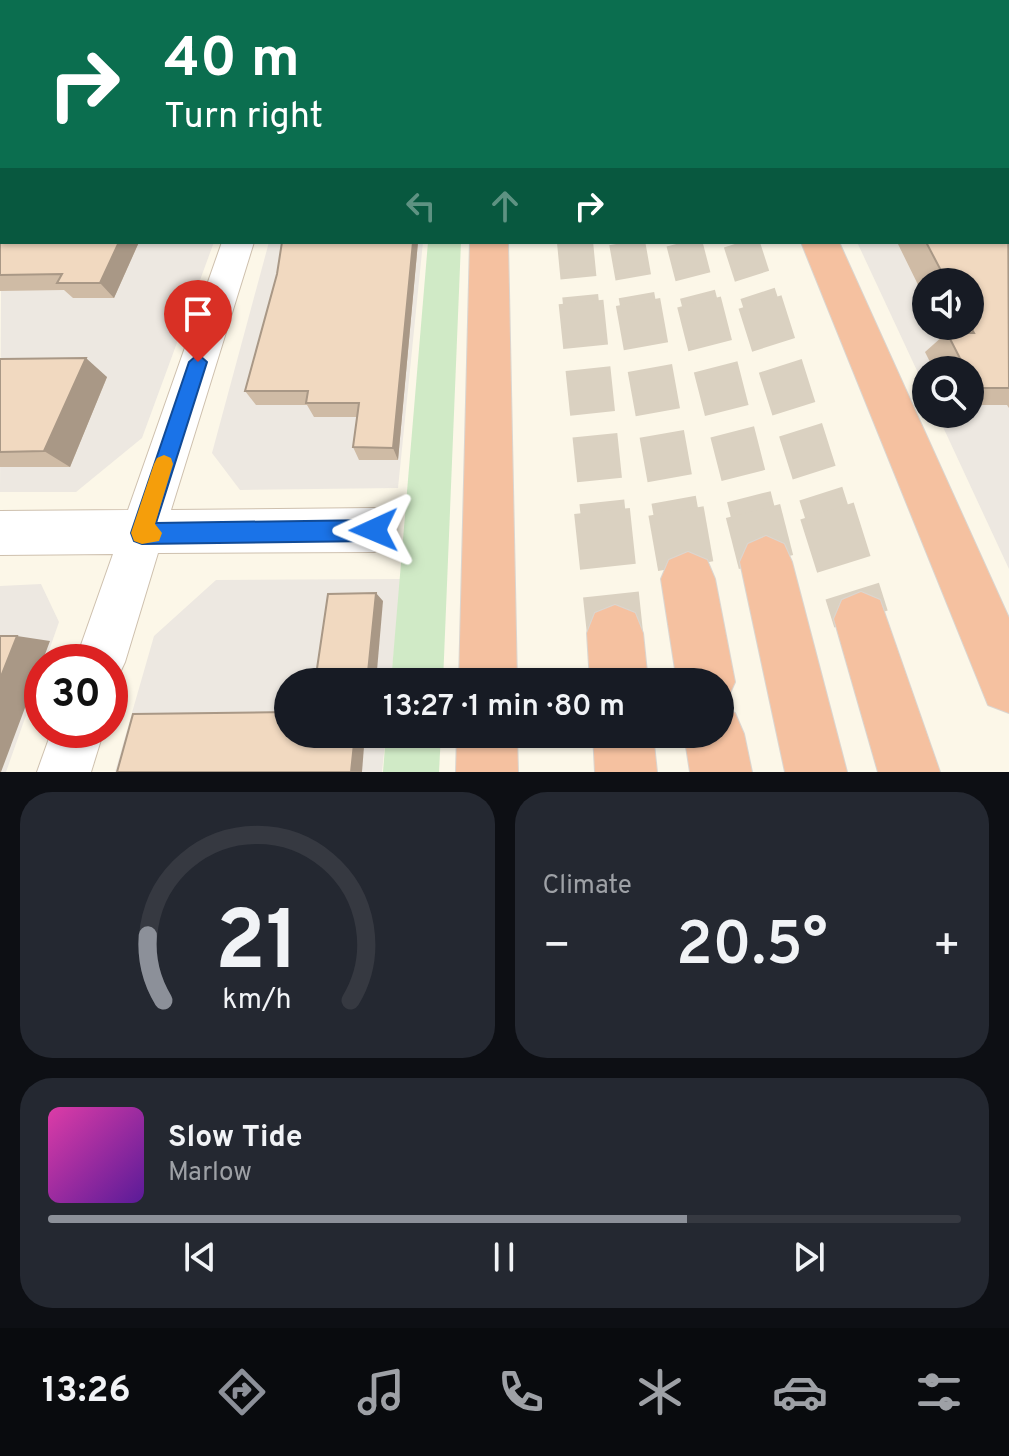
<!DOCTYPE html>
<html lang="en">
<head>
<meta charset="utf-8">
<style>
	body { margin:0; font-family:Overpass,sans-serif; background:#242831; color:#f1f3f6; height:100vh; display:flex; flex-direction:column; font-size:30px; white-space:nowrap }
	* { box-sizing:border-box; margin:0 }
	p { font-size:26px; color:#9ea1a6 }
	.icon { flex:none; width:44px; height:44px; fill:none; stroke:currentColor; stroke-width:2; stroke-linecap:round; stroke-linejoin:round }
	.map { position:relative; height:772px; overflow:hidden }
	.drawer { display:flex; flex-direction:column; gap:20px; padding:20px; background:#0d0f14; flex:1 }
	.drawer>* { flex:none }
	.guide { position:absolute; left:0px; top:0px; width:1010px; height:244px; box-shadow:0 2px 6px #0004; background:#0b6e4f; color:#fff; overflow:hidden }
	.buttons { position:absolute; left:912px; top:268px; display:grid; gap:16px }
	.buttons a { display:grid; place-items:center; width:72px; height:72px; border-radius:50%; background:#171b24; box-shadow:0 2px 6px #0004; font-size:40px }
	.speed { position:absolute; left:24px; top:644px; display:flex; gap:16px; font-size:40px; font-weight:700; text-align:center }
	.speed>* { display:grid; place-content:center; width:104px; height:104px; border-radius:50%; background:#171b24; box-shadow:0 2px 6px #0004; line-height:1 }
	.speed .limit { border:12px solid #d22; background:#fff; color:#111 }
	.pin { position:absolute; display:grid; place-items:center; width:68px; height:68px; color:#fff; margin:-82px -34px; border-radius:50% 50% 50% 0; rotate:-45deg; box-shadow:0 0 8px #0007 }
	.pin .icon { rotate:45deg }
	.me { position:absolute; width:88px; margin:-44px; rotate:269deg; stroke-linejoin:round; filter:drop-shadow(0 0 6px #0008) }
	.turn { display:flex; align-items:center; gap:28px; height:168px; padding:0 32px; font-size:36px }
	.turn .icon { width:104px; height:104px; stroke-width:2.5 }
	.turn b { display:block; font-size:56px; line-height:68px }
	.lanes { display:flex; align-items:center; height:76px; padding:0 32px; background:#0003; justify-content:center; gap:40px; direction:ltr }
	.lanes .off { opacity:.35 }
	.big { font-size:60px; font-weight:600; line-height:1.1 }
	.drawer .tile { flex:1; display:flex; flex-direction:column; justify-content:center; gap:12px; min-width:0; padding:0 28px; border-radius:32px; background:#242831 }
	.drawer .dial { align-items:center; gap:0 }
	.dial svg { height:208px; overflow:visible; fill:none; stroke:#363941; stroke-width:7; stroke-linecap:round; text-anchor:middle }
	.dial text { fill:#f1f3f6; stroke:none }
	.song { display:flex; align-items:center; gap:24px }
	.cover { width:96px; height:96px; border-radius:12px; background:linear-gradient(135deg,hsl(320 70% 55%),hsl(270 70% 35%)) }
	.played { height:8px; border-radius:4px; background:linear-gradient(90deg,#8c9099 70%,#363941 70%) }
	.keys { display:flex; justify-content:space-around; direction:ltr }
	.heat { display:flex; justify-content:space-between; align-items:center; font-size:44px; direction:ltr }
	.drawer .tiles { flex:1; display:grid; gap:20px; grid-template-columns:1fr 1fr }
	.tile:last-child { grid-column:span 2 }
	.trip { position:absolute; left:274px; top:668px; width:460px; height:80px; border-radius:40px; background:#171b24; box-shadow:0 2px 6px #0004; font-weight:600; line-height:80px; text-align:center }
	.dock { display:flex; height:128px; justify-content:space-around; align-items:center; background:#090b0e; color:#9ea1a6 }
	.dock .icon { width:56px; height:56px }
	.dock .active { color:#8c9099 }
	.dock b { font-size:36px; color:#f1f3f6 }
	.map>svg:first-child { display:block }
</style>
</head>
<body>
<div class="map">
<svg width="1009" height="772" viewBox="0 0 1009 772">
	<rect width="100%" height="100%" fill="#fcf7e8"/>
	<g fill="#ede8e1" fill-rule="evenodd">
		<polygon points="2,102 2,242 214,242 142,438 76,492 0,492"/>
		<path d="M1009,225v344l-72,-155h33v-44h-44v20l-69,-148h151zM926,282h44v44h-44z"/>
		<polygon points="269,242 423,242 398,488 240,490 212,453"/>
		<polygon points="401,579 391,682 288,682 288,734 386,734 382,772 115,772 154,636 216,580"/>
		<polygon points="41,584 59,622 45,662 42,662 42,670 6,772 0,772 0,586"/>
	</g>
	<g fill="#d0eac6">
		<polygon points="428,242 461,242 443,682 391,682"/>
		<polygon points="386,734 441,734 439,772 383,772"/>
	</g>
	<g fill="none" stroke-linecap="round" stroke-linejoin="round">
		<g stroke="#dad1c1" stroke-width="36" stroke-dasharray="36 18" stroke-linecap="butt">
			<polyline points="575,242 581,304"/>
			<polyline points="627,242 638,304"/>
			<polyline points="684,242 700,304"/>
			<polyline points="741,242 761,304"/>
		</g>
		<g stroke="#dad1c1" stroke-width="45" stroke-dasharray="45 22" stroke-linecap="butt">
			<polyline points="581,302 603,513"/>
			<polyline points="638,302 676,513"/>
			<polyline points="699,302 753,513"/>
			<polyline points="760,302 827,513"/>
		</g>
		<g stroke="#dad1c1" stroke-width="56" stroke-dasharray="56 28" stroke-linecap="butt">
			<polyline points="602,511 615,633"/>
			<polyline points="676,511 688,579"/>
			<polyline points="753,511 766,562"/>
			<polyline points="827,511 861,619"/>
		</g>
		<defs>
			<g id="minor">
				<polygon points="40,0 63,0 39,2"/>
				<polygon points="222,242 254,242 171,510 374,508 390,515 396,530 390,545 374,552 158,553 125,662 117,679 110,682 110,662 75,662 113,554 0,555 0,511 128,510"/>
				<polygon points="52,730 104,730 91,772 37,772"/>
			</g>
			<g id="highway">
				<polygon points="479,0 506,0 478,2"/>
				<polygon points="678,0 706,0 707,2 679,2"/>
				<polygon points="470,242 508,242 517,682 459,682"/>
				<polygon points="801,242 839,242 1009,618 1009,713 988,705"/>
				<polygon points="766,536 784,544 792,562 847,772 785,772 740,562 748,544"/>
				<polygon points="688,552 707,560 715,579 735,682 726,702 720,705 720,682 677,682 661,579 669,560"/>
				<polygon points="861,592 880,600 940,772 878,772 834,619 842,600"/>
				<polygon points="615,605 635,613 643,633 648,682 590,682 587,633 595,613"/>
				<polygon points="720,706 735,713 744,734 752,772 690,772 684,734 720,734"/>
				<polygon points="457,734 517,734 518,772 456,772"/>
				<polygon points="593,734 653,734 657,772 595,772"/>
			</g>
		</defs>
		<use href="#minor" stroke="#cec0ae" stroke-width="2"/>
		<use href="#highway" stroke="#dbd6d0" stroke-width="2"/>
		<use href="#minor" fill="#fff" fill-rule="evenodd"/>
		<use href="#highway" fill="#f5c1a0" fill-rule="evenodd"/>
	</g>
	<g fill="#cfbba5">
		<polygon points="2,116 2,167 0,167 0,119"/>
		<polygon points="1009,184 1009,408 1007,405 970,405 970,370 934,370 925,352 943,336 938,326 970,326 970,282 926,282 926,301 897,242 1008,242"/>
		<polygon points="0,227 2,242 139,242 114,298 73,298 64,290 0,291"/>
		<polygon points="282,242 418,242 398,460 359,460 353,447 357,417 314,417 307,405 256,405 245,391 277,274"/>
		<polygon points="0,359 107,377 70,467 0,467"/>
	</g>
	<g fill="#a99886">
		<polygon points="257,0 270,0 269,2 256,2"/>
		<polygon points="119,242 139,242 114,298 100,283"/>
		<polygon points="413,242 418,242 398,460 393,448"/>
		<polygon points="86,358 107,377 70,467 44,451"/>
		<polygon points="376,593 383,601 376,682 367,682"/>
		<polygon points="17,636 50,641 1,772 0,772 0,679"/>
		<polygon points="355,734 365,734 362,772 351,772"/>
	</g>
	<g fill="#f1d9c0" stroke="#a99886" stroke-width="2">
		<polygon points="110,0 257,0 256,2 109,2"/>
		<polygon points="780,0 867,0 868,2 781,2"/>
		<polygon points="2,116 2,149 0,149 0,119"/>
		<polygon points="1008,182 1009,388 975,388 970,378 970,370 966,370 947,333 974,333 970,326 970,282 947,282 926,242 1008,242"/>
		<polygon points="0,227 2,227 2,242 119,242 100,283 57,283 62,274 0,275"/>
		<polygon points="282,242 413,242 393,448 353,447 359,403 306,403 308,391 245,391 277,274"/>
		<polygon points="86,358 44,451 0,452 0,359"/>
		<polygon points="376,593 367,682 315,682 328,594"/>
		<polygon points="0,636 17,636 0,679"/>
		<polygon points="288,712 288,734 355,734 351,772 117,772 133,714"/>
	</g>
	<polygon fill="#1a73e8" stroke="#114b97" stroke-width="2" points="198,354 207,362 156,523 374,520 381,523 385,530 381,538 374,541 142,544 134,541 131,533 189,362"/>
	<polygon fill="#f59e0b" points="164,455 171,458 173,464 155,524 162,533 159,541 142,544 134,541 131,533 154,464 157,458"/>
</svg>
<div class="buttons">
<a><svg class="icon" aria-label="sound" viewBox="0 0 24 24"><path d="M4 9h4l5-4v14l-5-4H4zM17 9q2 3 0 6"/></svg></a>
<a><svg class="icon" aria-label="search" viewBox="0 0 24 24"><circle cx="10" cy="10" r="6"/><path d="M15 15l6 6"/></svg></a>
</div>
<div class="speed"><div class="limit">30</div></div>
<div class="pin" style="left:198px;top:362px;background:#d93025"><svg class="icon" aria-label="arrive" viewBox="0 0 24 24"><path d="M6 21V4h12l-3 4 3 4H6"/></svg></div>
<svg class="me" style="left:374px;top:530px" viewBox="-20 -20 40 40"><path d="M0-17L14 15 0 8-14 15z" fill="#1a73e8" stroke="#fff" stroke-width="4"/></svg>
<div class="trip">13:27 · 1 min · 80 m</div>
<div class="guide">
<div class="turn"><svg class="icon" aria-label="right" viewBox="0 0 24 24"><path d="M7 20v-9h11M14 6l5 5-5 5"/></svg><div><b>40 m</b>Turn right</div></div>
<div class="lanes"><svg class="icon off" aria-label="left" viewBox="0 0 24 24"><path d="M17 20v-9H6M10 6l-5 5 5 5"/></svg><svg class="icon off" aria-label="ahead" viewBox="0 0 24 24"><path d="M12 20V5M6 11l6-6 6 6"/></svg><svg class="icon" aria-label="right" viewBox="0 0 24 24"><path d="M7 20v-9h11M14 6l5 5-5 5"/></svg></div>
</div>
</div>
<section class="drawer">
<div class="tiles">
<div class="tile dial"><svg viewBox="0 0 100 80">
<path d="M14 69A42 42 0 1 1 86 69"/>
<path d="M14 69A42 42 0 0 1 8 44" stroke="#8c9099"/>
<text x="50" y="56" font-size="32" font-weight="700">21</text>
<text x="50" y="72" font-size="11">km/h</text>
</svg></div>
<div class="tile"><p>Climate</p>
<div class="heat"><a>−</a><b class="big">20.5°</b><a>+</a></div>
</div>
<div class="tile">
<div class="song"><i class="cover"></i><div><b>Slow Tide</b><p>Marlow</p></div></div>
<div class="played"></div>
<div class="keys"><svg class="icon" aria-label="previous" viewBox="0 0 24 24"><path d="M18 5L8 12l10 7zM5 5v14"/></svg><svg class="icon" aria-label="pause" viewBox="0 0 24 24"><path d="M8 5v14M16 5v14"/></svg><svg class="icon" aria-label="next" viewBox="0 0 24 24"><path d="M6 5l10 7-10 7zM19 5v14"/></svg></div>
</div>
</div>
</section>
<nav class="dock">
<b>13:26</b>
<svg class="icon active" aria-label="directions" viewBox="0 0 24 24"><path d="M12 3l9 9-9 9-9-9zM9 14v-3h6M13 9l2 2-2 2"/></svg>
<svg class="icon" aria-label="music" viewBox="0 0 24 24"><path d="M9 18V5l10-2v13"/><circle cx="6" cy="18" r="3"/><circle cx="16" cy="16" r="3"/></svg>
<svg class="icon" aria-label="phone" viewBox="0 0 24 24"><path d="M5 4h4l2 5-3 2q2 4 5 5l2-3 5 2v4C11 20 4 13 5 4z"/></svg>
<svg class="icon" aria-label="climate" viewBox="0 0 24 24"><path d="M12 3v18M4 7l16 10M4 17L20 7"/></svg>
<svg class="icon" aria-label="car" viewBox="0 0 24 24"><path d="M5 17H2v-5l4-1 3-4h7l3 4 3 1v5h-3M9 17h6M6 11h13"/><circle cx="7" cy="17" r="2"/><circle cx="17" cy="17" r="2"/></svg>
<svg class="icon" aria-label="filters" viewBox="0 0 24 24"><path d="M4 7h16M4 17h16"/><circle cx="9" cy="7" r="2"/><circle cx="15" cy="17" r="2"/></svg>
</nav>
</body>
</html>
